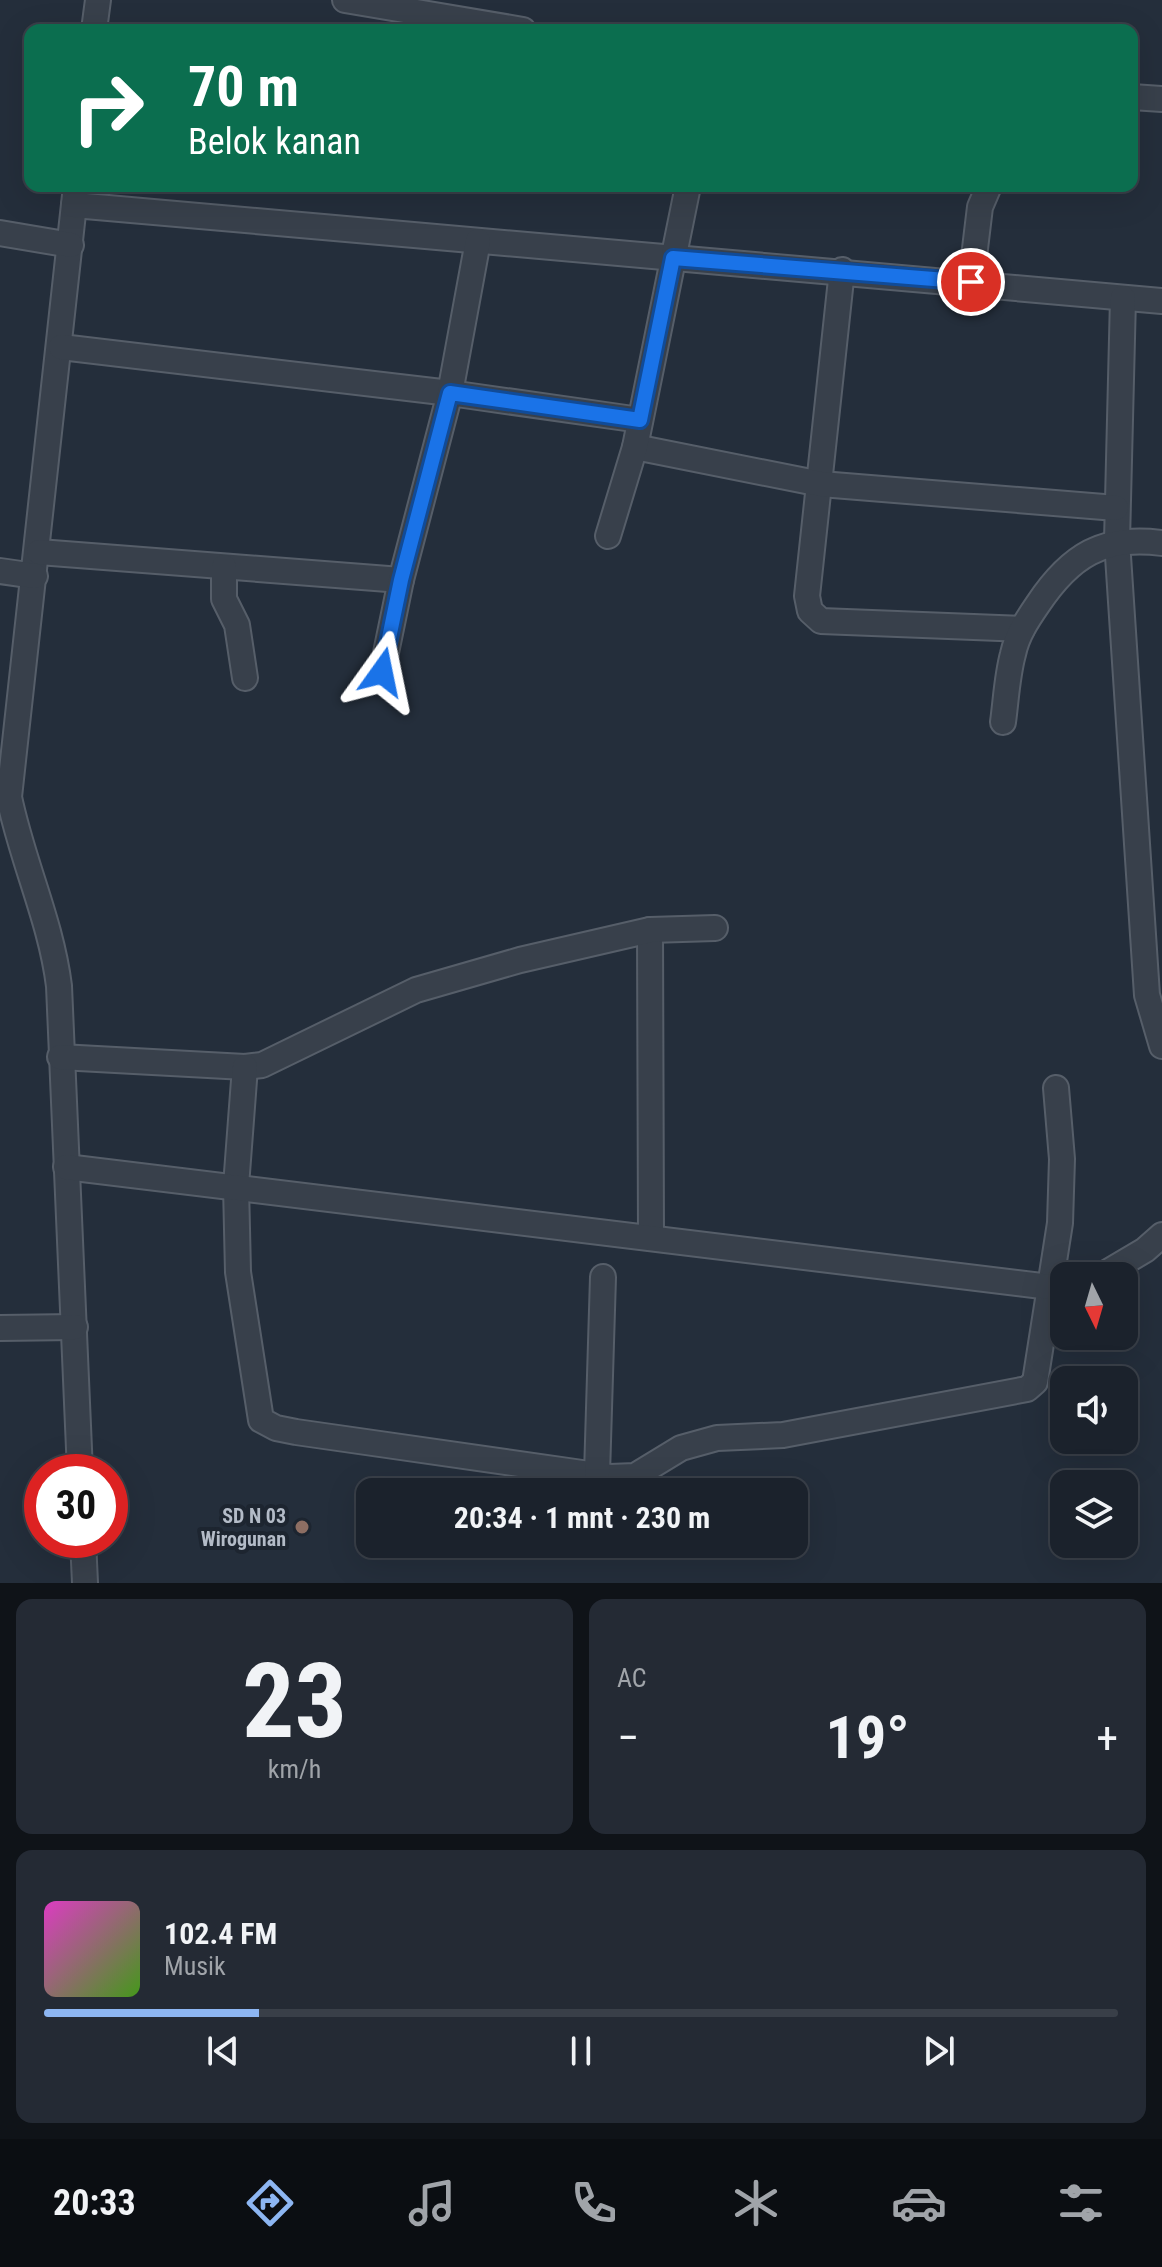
<!DOCTYPE html>
<html lang="id">
<head>
<meta charset="utf-8">
<style>
	body { margin:0; font-family:"Roboto Condensed",sans-serif; background:#242a34; color:#f1f3f6; height:100vh; display:flex; flex-direction:column; font-size:30px; white-space:nowrap }
	* { box-sizing:border-box; margin:0 }
	p { font-size:26px; color:#a0a4a9 }
	.icon { flex:none; width:44px; height:44px; fill:none; stroke:currentColor; stroke-width:2; stroke-linecap:round; stroke-linejoin:round }
	.map { position:relative; height:1583px; overflow:hidden }
	.side { display:flex; flex-direction:column; gap:16px; padding:16px; background:#0f1318; flex:1 }
	.side>* { flex:none }
	.hud { position:absolute; left:24px; top:24px; width:1114px; height:168px; border-radius:16px; box-shadow:0 8px 32px #0002,0 0 0 2px #393f48; background:#0b6e4f; color:#fff; overflow:hidden }
	.needle { width:52px; rotate:175deg }
	.fabs { position:absolute; left:1050px; top:1262px; display:grid; gap:16px }
	.fabs a { display:grid; place-items:center; width:88px; height:88px; border-radius:16px; background:#1b222c; box-shadow:0 8px 32px #0002,0 0 0 2px #393f48; font-size:40px }
	.speed { position:absolute; left:24px; top:1454px; display:flex; gap:16px; font-size:40px; font-weight:700; text-align:center }
	.speed>* { display:grid; place-content:center; width:104px; height:104px; border-radius:50%; background:#1b222c; box-shadow:0 8px 32px #0002,0 0 0 2px #393f48; line-height:1 }
	.speed .limit { border:12px solid #d22; background:#fff; color:#111 }
	.pin { position:absolute; display:grid; place-items:center; width:68px; height:68px; color:#fff; margin:-34px; border:4px solid #fff; border-radius:50%; box-shadow:0 2px 8px #0007 }
	.me { position:absolute; width:88px; margin:-44px; rotate:12deg; stroke-linejoin:round; filter:drop-shadow(0 0 6px #0008) }
	.turn { display:flex; align-items:center; gap:28px; height:168px; padding:0 32px; font-size:36px }
	.turn .icon { width:104px; height:104px; stroke-width:2.5 }
	.turn b { display:block; font-size:56px; line-height:68px }
	.big { font-size:60px; font-weight:700; line-height:1.1 }
	.side .tile { flex:1; display:flex; flex-direction:column; justify-content:center; gap:12px; min-width:0; padding:0 28px; border-radius:16px; background:#242a34 }
	.side .dial { align-items:center; gap:0 }
	.dial b { font-size:104px; line-height:1 }
	.song { display:flex; align-items:center; gap:24px }
	.cover { width:96px; height:96px; border-radius:12px; background:linear-gradient(135deg,hsl(310 70% 55%),hsl(100 70% 35%)) }
	.played { height:8px; border-radius:4px; background:linear-gradient(90deg,#8db6f2 20%,#393f48 20%) }
	.keys { display:flex; justify-content:space-around; direction:ltr }
	.heat { display:flex; justify-content:space-between; align-items:center; font-size:44px; direction:ltr }
	.side .tiles { flex:1; display:grid; gap:16px; grid-template-columns:1fr 1fr }
	.tile:last-child { grid-column:span 2 }
	.trip { position:absolute; left:356px; top:1478px; width:452px; height:80px; border-radius:16px; background:#1b222c; box-shadow:0 8px 32px #0002,0 0 0 2px #393f48; font-weight:700; line-height:80px; text-align:center }
	.tab-bar { display:flex; height:128px; justify-content:space-around; align-items:center; background:#0b0e12; color:#a0a4a9 }
	.tab-bar .icon { width:56px; height:56px }
	.tab-bar .active { color:#8db6f2 }
	.tab-bar b { font-size:36px; color:#f1f3f6 }
	.map>svg:first-child { display:block }
</style>
</head>
<body>
<div class="map">
<svg width="1162" height="1583" viewBox="0 0 1162 1583">
	<rect width="100%" height="100%" fill="#242e3b"/>
	<g fill="none" stroke-linecap="round" stroke-linejoin="round">
		<defs>
			<g id="minor">
				<polyline points="345,0 523,30"/>
				<polyline points="94,30 98,0"/>
				<polyline points="1132,97 1162,99"/>
				<path d="M76,186l-67,611c13,64 42,124 50,189l21,486"/>
				<polyline points="74,205 1162,301"/>
				<polyline points="0,233 71,245"/>
				<polyline points="842,270 807,596 810,611 821,621 1022,629"/>
				<polyline points="971,282 980,207 989,186"/>
				<polyline points="1123,298 1117,541 1147,995 1162,1046"/>
				<polyline points="61,347 450,393 640,420"/>
				<polyline points="635,447 821,484 1116,508"/>
				<polyline points="608,536 635,447 688,186"/>
				<polyline points="39,552 401,580"/>
				<polyline points="224,567 224,599 237,625 245,678"/>
				<polyline points="0,571 35,576"/>
				<polyline points="382,672 401,580 450,393 478,241"/>
				<path d="M1003,722c3,-22 4,-46 10,-68 4,-19 14,-34 25,-50 32,-48 65,-69 124,-61"/>
				<polyline points="650,930 651,1238"/>
				<polyline points="60,1057 245,1067 262,1065 416,990 520,960 650,930 715,928"/>
				<polyline points="245,1067 236,1186 238,1272 261,1420 276,1428 296,1432 610,1477 635,1476 681,1448 717,1438 783,1435 1027,1389 1035,1382 1060,1223 1062,1159 1056,1088"/>
				<polyline points="66,1167 1050,1287 1064,1284"/>
				<polyline points="1101,1276 1145,1250 1162,1235"/>
				<polyline points="0,1328 75,1327"/>
				<polyline points="597,1474 603,1277"/>
				<polyline points="83,1540 85,1583"/>
			</g>
		</defs>
		<use href="#minor" stroke="#565e69" stroke-width="28"/>
		<use href="#minor" stroke="#38404b" stroke-width="24"/>
	</g>
	<g fill="none" stroke-linecap="round" stroke-linejoin="round">
		<defs>
			<polyline id="route" points="382,672 401,580 450,393 640,420 673,258 971,282"/>
		</defs>
		<use href="#route" stroke="#114b97" stroke-width="20"/>
		<use href="#route" stroke="#1a73e8" stroke-width="14"/>
	</g>
	<circle fill="#8d6e63" stroke="#1d2530" stroke-width="3" cx="302" cy="1527" r="8"/>
	<g text-anchor="middle" dominant-baseline="central" stroke-width="8" stroke-linejoin="round" paint-order="stroke">
		<g font-size="20" font-weight="bold" fill="#b3bbc7" stroke="#1d2530" text-anchor="end">
			<text x="286" y="1516">SD N 03<tspan x="286" dy="23">Wirogunan</tspan></text>
		</g>
	</g>
</svg>
<div class="fabs">
<a><svg class="needle" viewBox="-14 -14 28 28"><path d="M0-13l5 13h-10z" fill="#e53935"/><path d="M0 13l5-13h-10z" fill="#a0a4a9"/></svg></a>
<a><svg class="icon" aria-label="sound" viewBox="0 0 24 24"><path d="M4 9h4l5-4v14l-5-4H4zM17 9q2 3 0 6"/></svg></a>
<a><svg class="icon" aria-label="layers" viewBox="0 0 24 24"><path d="M12 4l9 5-9 5-9-5zM3 14l9 5 9-5"/></svg></a>
</div>
<div class="speed"><div class="limit">30</div></div>
<div class="pin" style="left:971px;top:282px;background:#d93025"><svg class="icon" aria-label="arrive" viewBox="0 0 24 24"><path d="M6 21V4h12l-3 4 3 4H6"/></svg></div>
<svg class="me" style="left:382px;top:672px" viewBox="-20 -20 40 40"><path d="M0-17L14 15 0 8-14 15z" fill="#1a73e8" stroke="#fff" stroke-width="4"/></svg>
<div class="trip">20:34 · 1 mnt · 230 m</div>
<div class="hud">
<div class="turn"><svg class="icon" aria-label="right" viewBox="0 0 24 24"><path d="M7 20v-9h11M14 6l5 5-5 5"/></svg><div><b>70 m</b>Belok kanan</div></div>
</div>
</div>
<section class="side">
<div class="tiles">
<div class="tile dial"><b>23</b><p>km/h</p></div>
<div class="tile"><p>AC</p>
<div class="heat"><a>−</a><b class="big">19°</b><a>+</a></div>
</div>
<div class="tile">
<div class="song"><i class="cover"></i><div><b>102.4 FM</b><p>Musik</p></div></div>
<div class="played"></div>
<div class="keys"><svg class="icon" aria-label="previous" viewBox="0 0 24 24"><path d="M18 5L8 12l10 7zM5 5v14"/></svg><svg class="icon" aria-label="pause" viewBox="0 0 24 24"><path d="M8 5v14M16 5v14"/></svg><svg class="icon" aria-label="next" viewBox="0 0 24 24"><path d="M6 5l10 7-10 7zM19 5v14"/></svg></div>
</div>
</div>
</section>
<nav class="tab-bar">
<b>20:33</b>
<svg class="icon active" aria-label="directions" viewBox="0 0 24 24"><path d="M12 3l9 9-9 9-9-9zM9 14v-3h6M13 9l2 2-2 2"/></svg>
<svg class="icon" aria-label="music" viewBox="0 0 24 24"><path d="M9 18V5l10-2v13"/><circle cx="6" cy="18" r="3"/><circle cx="16" cy="16" r="3"/></svg>
<svg class="icon" aria-label="phone" viewBox="0 0 24 24"><path d="M5 4h4l2 5-3 2q2 4 5 5l2-3 5 2v4C11 20 4 13 5 4z"/></svg>
<svg class="icon" aria-label="climate" viewBox="0 0 24 24"><path d="M12 3v18M4 7l16 10M4 17L20 7"/></svg>
<svg class="icon" aria-label="car" viewBox="0 0 24 24"><path d="M5 17H2v-5l4-1 3-4h7l3 4 3 1v5h-3M9 17h6M6 11h13"/><circle cx="7" cy="17" r="2"/><circle cx="17" cy="17" r="2"/></svg>
<svg class="icon" aria-label="filters" viewBox="0 0 24 24"><path d="M4 7h16M4 17h16"/><circle cx="9" cy="7" r="2"/><circle cx="15" cy="17" r="2"/></svg>
</nav>
</body>
</html>
